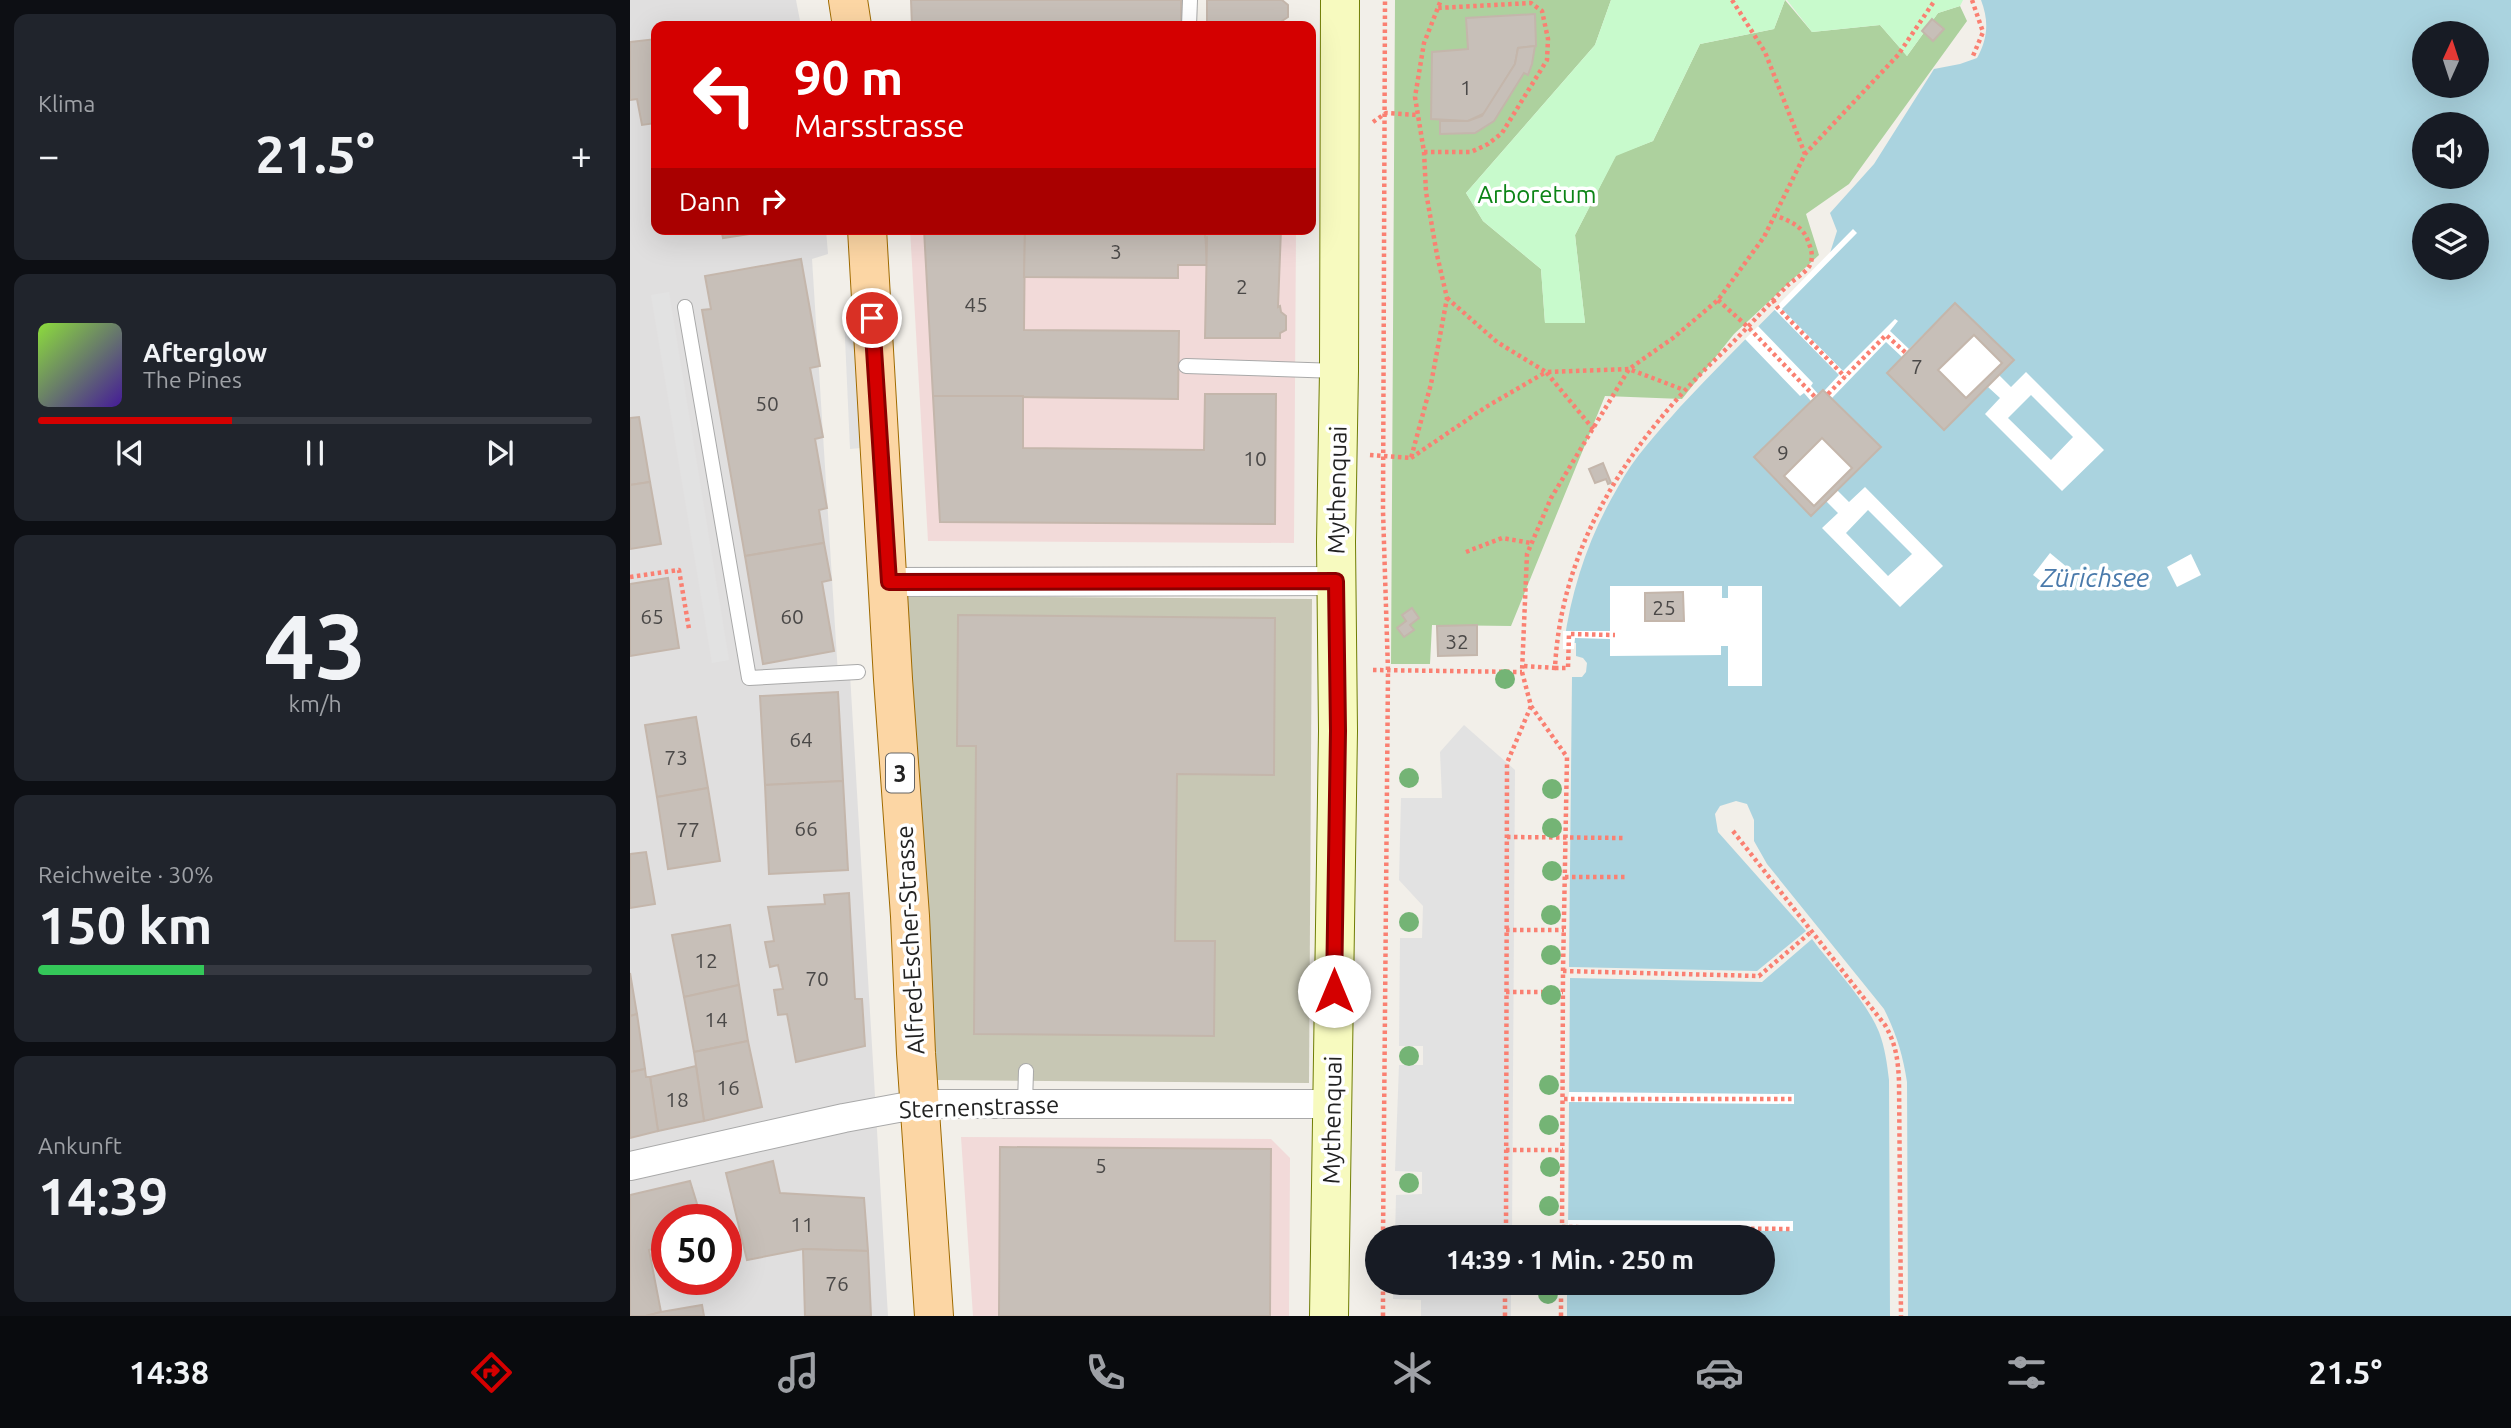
<!DOCTYPE html>
<html lang="de">
<head>
<meta charset="utf-8">
<style>
	body { margin:0; font-family:Ubuntu,sans-serif; background:#20242c; color:#f1f3f6; height:100vh; display:flex; flex-direction:column; font-size:26px; white-space:nowrap }
	* { box-sizing:border-box; margin:0 }
	p { font-size:23px; color:#9ea1a6 }
	.icon { flex:none; width:38px; height:38px; fill:none; stroke:currentColor; stroke-width:2; stroke-linecap:round; stroke-linejoin:round }
	.map { position:relative; flex:1; overflow:hidden }
	.side { display:flex; flex-direction:column; gap:14px; padding:14px; background:#0d0f14; width:630px }
	.side>* { flex:none }
	.hud { position:absolute; left:21px; top:21px; width:665px; height:214px; border-radius:14px; box-shadow:0 7px 28px #0002; background:#d40000; color:#fff; overflow:hidden }
	.needle { width:46px; rotate:3deg }
	.buttons { position:absolute; left:1782px; top:21px; display:grid; gap:14px }
	.buttons a { display:grid; place-items:center; width:77px; height:77px; border-radius:50%; background:#171b24; box-shadow:0 7px 28px #0002; font-size:35px }
	.speed { position:absolute; left:21px; top:1204px; display:flex; gap:14px; font-size:35px; font-weight:700; text-align:center }
	.speed>* { display:grid; place-content:center; width:91px; height:91px; border-radius:50%; background:#171b24; box-shadow:0 7px 28px #0002; line-height:1 }
	.speed .limit { border:10px solid #d22; background:#fff; color:#111 }
	.pin { position:absolute; display:grid; place-items:center; width:60px; height:60px; color:#fff; margin:-30px; border:4px solid #fff; border-radius:50%; box-shadow:0 2px 7px #0007 }
	.me { position:absolute; width:77px; margin:-38px; rotate:0deg; stroke-linejoin:round; filter:drop-shadow(0 0 5px #0008) }
	.turn { display:flex; align-items:center; gap:24px; height:147px; padding:0 28px; font-size:32px }
	.turn .icon { width:91px; height:91px; stroke-width:2.5 }
	.turn b { display:block; font-size:49px; line-height:60px }
	.then { display:flex; align-items:center; height:66px; padding:0 28px; background:#0003; gap:14px; font-size:26px }
	.big { font-size:52px; font-weight:700; line-height:1.1 }
	.side .card { flex:1; display:flex; flex-direction:column; justify-content:center; gap:10px; min-width:0; padding:0 24px; border-radius:14px; background:#20242c }
	.side .dial { align-items:center; gap:0 }
	.dial b { font-size:91px; line-height:1 }
	.song { display:flex; align-items:center; gap:21px }
	.cover { width:84px; height:84px; border-radius:10px; background:linear-gradient(135deg,hsl(90 70% 55%),hsl(260 70% 35%)) }
	.played { height:7px; border-radius:4px; background:linear-gradient(90deg,#d40000 35%,#363941 35%) }
	.keys { display:flex; justify-content:space-around; direction:ltr }
	.heat { display:flex; justify-content:space-between; align-items:center; font-size:38px; direction:ltr }
	.charge { height:10px; border-radius:5px; background:linear-gradient(90deg,#34c759 30%,#363941 0) }
	.trip { position:absolute; left:735px; top:1225px; width:410px; height:70px; border-radius:35px; background:#171b24; box-shadow:0 7px 28px #0002; font-weight:700; line-height:70px; text-align:center }
	.tabs { display:flex; height:112px; justify-content:space-around; align-items:center; background:#090b0e; color:#9ea1a6 }
	.tabs .icon { width:49px; height:49px }
	.tabs .selected { color:#d40000 }
	.tabs b { font-size:32px; color:#f1f3f6 }
	main { display:flex; flex:1; min-height:0 }
	.map>svg:first-child { display:block }
</style>
</head>
<body>
<main>
<section class="side">
<div class="card"><p>Klima</p>
<div class="heat"><a>−</a><b class="big">21.5°</b><a>+</a></div>
</div>
<div class="card">
<div class="song"><i class="cover"></i><div><b>Afterglow</b><p>The Pines</p></div></div>
<div class="played"></div>
<div class="keys"><svg class="icon" aria-label="previous" viewBox="0 0 24 24"><path d="M18 5L8 12l10 7zM5 5v14"/></svg><svg class="icon" aria-label="pause" viewBox="0 0 24 24"><path d="M8 5v14M16 5v14"/></svg><svg class="icon" aria-label="next" viewBox="0 0 24 24"><path d="M6 5l10 7-10 7zM19 5v14"/></svg></div>
</div>
<div class="card dial"><b>43</b><p>km/h</p></div>
<div class="card"><p>Reichweite · 30%</p><b class="big">150 km</b><div class="charge"></div></div>
<div class="card"><p>Ankunft</p><b class="big">14:39</b></div>
</section>
<div class="map">
<svg width="1881" height="1316" viewBox="0 0 1881 1316">
	<rect width="100%" height="100%" fill="#f2efe9"/>
	<path fill="#e0dfdf" fill-rule="evenodd" d="M0,0h166l5,26h-145v203h170l2,25 -16,5 26,416 12,-1 38,642h-258zM37,1220h59v59h-59z"/>
	<g fill="#f2dad9">
		<polygon points="280,229 666,229 664,543 298,541"/>
		<polygon points="331,1137 641,1139 660,1158 659,1316 343,1316"/>
	</g>
	<polygon fill="#c7c7b4" points="274,596 682,599 679,1083 304,1080"/>
	<polygon fill="#add19e" points="765,0 981,0 965,45 836,193 853,221 911,269 915,323 955,323 945,235 986,155 1023,141 1070,44 1144,29 1155,0 1182,32 1250,25 1277,56 1308,13 1330,6 1337,21 1219,184 1176,214 1189,255 1104,334 1052,399 975,396 881,626 802,625 800,664 761,664"/>
	<g fill="#c8facc">
		<polygon points="981,0 1155,0 1144,29 1070,44 1023,141 986,156 945,235 955,323 915,323 911,269 853,221 836,193 965,45"/>
		<polygon points="1157,0 1333,0 1330,6 1308,13 1277,56 1250,25 1182,32"/>
	</g>
	<g fill="#e2e2e2">
		<polygon points="39,292 99,660 82,663 21,295"/>
		<polygon points="225,315 231,448 220,449 214,316"/>
		<polygon points="834,725 885,770 882,1237 765,1237 766,1195 792,1194 792,1172 765,1171 769,1065 793,1065 793,1046 769,1046 770,938 792,938 793,906 769,880 771,798 812,798 810,752"/>
		<polygon points="764,1283 881,1283 881,1316 791,1316 791,1300 763,1299"/>
	</g>
	<g fill="#aad3df" fill-rule="evenodd">
		<path d="M1351,0h530v1316h-603l-1,-234c-4,-27 -11,-49 -23,-73l-117,-145 -13,-23v-21l-7,-16 -11,-3 -16,5 -5,8 3,18 88,99 -49,40 -188,-4 3,-290h10l4,-5 1,-9 -4,-5 -7,-2v-13h-12c8,-56 25,-107 54,-156 16,-30 40,-55 62,-80 49,-53 101,-102 150,-154l7,-22 -7,-18 44,-49 60,-95 26,-5 17,-6c11,-20 12,-37 4,-58zM1794,33h52v53h-52zM1794,124h52v53h-52zM1794,215h52v53h-52z"/>
		<path d="M1182,939c21,28 54,61 67,93 6,16 8,31 10,48l1,236h-323v-33h195v-46h-194l2,-259 192,4z"/>
	</g>
	<g fill="#fff" fill-rule="evenodd">
		<path d="M1223,229l4,4 -75,76 61,62 52,-52 3,2 -8,10 19,18 46,-46 59,57 -15,15 12,12 15,-15 78,78 -42,41 -77,-77 15,-16 -12,-11 -44,43 -57,-57 15,-16 -16,-15 -54,56 49,49 -44,43 12,12 16,-15 78,79 -43,41 -78,-79 16,-15 -12,-12 -15,15 -57,-59 57,-56 -7,-8 -4,3 -55,-57 13,-13 55,57 -2,3 7,8 7,-4 14,-15 -65,-66zM1401,395l42,42 -22,23 -43,-42zM1238,510l44,44 -24,22 -42,-43z"/>
		<polygon points="1420,553 1438,568 1421,589 1403,575"/>
		<polygon points="1561,554 1571,575 1547,587 1537,567"/>
		<polygon points="980,586 1092,586 1092,598 1098,598 1098,586 1132,586 1132,686 1098,686 1098,646 1091,646 1091,655 980,656 980,639 945,638 944,649 933,649 933,631 980,631"/>
		<polygon points="939,1092 1164,1094 1164,1104 938,1102"/>
		<polygon points="938,1220 1163,1221 1163,1231 938,1229"/>
	</g>
	<g fill="#c7bfb8" stroke="#c4b6ab" stroke-width="2" fill-rule="evenodd">
		<polygon points="281,0 551,0 551,26 282,26"/>
		<polygon points="577,0 652,0 658,5 658,17 652,21 652,26 577,26"/>
		<polygon points="905,14 906,46 888,48 885,64 855,113 838,121 801,119 802,52 838,49 836,18"/>
		<polygon points="1302,19 1314,29 1303,41 1292,31"/>
		<polygon points="26,39 26,123 12,125 7,99 0,100 0,42"/>
		<polygon points="905,46 902,64 898,75 894,73 864,121 845,133 810,134 810,121 838,121 852,116 885,64 888,48"/>
		<polygon points="91,229 151,229 93,238"/>
		<polygon points="294,229 395,229 394,330 549,331 548,399 303,396"/>
		<polygon points="395,229 575,229 577,265 548,265 548,278 394,277"/>
		<polygon points="575,229 651,229 648,307 650,306 651,312 656,316 656,330 650,333 650,338 575,338 577,237 575,237"/>
		<polygon points="171,259 190,366 180,368 193,437 185,439 197,508 189,510 194,543 115,556 72,310 81,309 75,276"/>
		<path d="M1325,303l59,57 -70,70 -57,-57zM1344,335l28,28 -36,35 -28,-28z"/>
		<path d="M1193,390l58,57 -70,69 -57,-59zM1192,438l30,30 -38,38 -30,-30z"/>
		<polygon points="575,394 646,394 645,524 310,522 303,396 393,396 393,448 574,450"/>
		<polygon points="9,417 20,482 0,485 0,418"/>
		<polygon points="973,463 981,483 978,484 976,479 965,483 959,469"/>
		<polygon points="20,482 31,544 0,549 0,485"/>
		<polygon points="194,543 201,580 192,582 204,651 133,664 115,556"/>
		<polygon points="38,578 49,648 0,656 0,584"/>
		<polygon points="1053,592 1054,621 1015,621 1015,593"/>
		<polygon points="782,608 789,618 780,625 784,630 774,637 767,628 776,621 772,615"/>
		<polygon points="328,615 645,618 644,775 547,774 545,941 585,941 584,1036 344,1034 346,746 327,746"/>
		<polygon points="847,625 847,655 808,656 807,626"/>
		<polygon points="208,692 213,781 135,785 130,696"/>
		<polygon points="66,717 78,788 27,797 15,725"/>
		<polygon points="213,781 218,870 139,874 135,785"/>
		<polygon points="78,788 90,861 38,869 27,797"/>
		<polygon points="16,852 25,904 0,908 0,854"/>
		<polygon points="219,893 225,999 232,999 235,1046 166,1062 157,1014 148,1015 144,990 153,989 148,965 140,967 135,942 144,941 138,907 195,904 194,895"/>
		<polygon points="100,925 109,985 54,997 42,935"/>
		<polygon points="0,973 7,1014 0,1016"/>
		<polygon points="109,985 118,1041 64,1052 54,997"/>
		<polygon points="7,1014 15,1069 0,1072 0,1016"/>
		<polygon points="118,1041 132,1107 74,1121 64,1052"/>
		<polygon points="66,1066 74,1121 28,1131 20,1077"/>
		<polygon points="15,1069 16,1077 20,1077 28,1131 0,1138 0,1072"/>
		<polygon points="370,1147 641,1149 640,1316 369,1316"/>
		<polygon points="143,1161 150,1193 234,1198 238,1251 173,1249 117,1260 96,1173"/>
		<polygon points="60,1181 72,1220 37,1220 37,1246 19,1250 31,1312 16,1316 0,1316 0,1195"/>
		<polygon points="173,1249 238,1251 241,1316 175,1316"/>
		<polygon points="72,1305 74,1316 16,1316 31,1312"/>
	</g>
	<g fill="none" stroke-linecap="round" stroke-linejoin="round">
		<defs>
			<g id="lane">
				<polyline points="559,26 560,0"/>
				<polyline points="55,307 119,678 228,672"/>
				<polyline points="556,366 708,371"/>
				<polyline points="395,1103 396,1071"/>
			</g>
			<g id="street">
				<polyline points="259,582 706,581"/>
				<polyline points="0,1166 214,1118 290,1104 703,1104"/>
			</g>
			<polyline id="secondary" points="699,1316 708,731 706,542 709,371 710,0"/>
			<g id="primary">
				<polyline points="218,0 222,26"/>
				<polyline points="237,229 263,679 280,916 286,1053 304,1316"/>
			</g>
		</defs>
		<use href="#lane" stroke="#a9a9a9" stroke-width="16"/>
		<use href="#street" stroke="#a9a9a9" stroke-width="30"/>
		<use href="#secondary" stroke="#707d05" stroke-width="40"/>
		<use href="#primary" stroke="#a06b00" stroke-width="40"/>
		<g stroke="#fa8072" stroke-width="4.5" stroke-dasharray="3.5 3.5" stroke-linecap="butt">
			<polyline points="1102,0 1135,52 1175,154"/>
			<polyline points="1342,0 1353,32 1343,56"/>
			<polyline points="743,122 756,113 788,115"/>
			<polyline points="794,152 841,152 858,144 872,133 917,60 918,39 912,11 901,3 808,8"/>
			<polyline points="817,298 867,342 916,372 999,369 1054,390"/>
			<polyline points="1088,300 1119,328 1185,397"/>
			<polyline points="1143,300 1148,308 1215,377"/>
			<polyline points="1198,394 1256,335 1276,353"/>
			<polyline points="740,455 781,458 801,384 817,298 807,255 796,192 794,152 785,97 794,43 811,0"/>
			<polyline points="781,458 856,407 916,372 964,430"/>
			<polyline points="836,552 872,538 901,543"/>
			<polyline points="0,577 49,570 59,629"/>
			<path d="M894,666l31,2c6,-124 77,-230 165,-313 23,-22 44,-46 67,-69 6,-6 19,-13 23,-21 3,-7 2,-14 -1,-21 -5,-18 -18,-22 -34,-29"/>
			<polyline points="925,668 938,668 939,634 985,635"/>
			<polyline points="743,670 892,672"/>
			<path d="M1103,831l152,194c11,19 13,35 14,56l2,235"/>
			<polyline points="877,837 995,838"/>
			<polyline points="935,877 996,877"/>
			<polyline points="876,930 934,930"/>
			<polyline points="933,971 1129,976 1181,932"/>
			<polyline points="876,992 933,992"/>
			<polyline points="934,1099 1162,1099"/>
			<polyline points="876,1150 933,1150"/>
			<polyline points="932,1227 1163,1229"/>
			<polyline points="753,1237 758,671 753,511 755,0"/>
			<polyline points="876,1237 877,763 901,706"/>
			<polyline points="932,1237 933,971 937,757 901,706 892,672 897,554 921,498 999,369 1043,338 1088,300 1134,237 1175,154 1268,55 1305,0"/>
			<polyline points="753,1316 753,1283"/>
			<polyline points="875,1316 875,1283"/>
			<polyline points="931,1316 931,1283"/>
		</g>
		<use href="#lane" stroke="#fff" stroke-width="14"/>
		<use href="#street" stroke="#fff" stroke-width="28"/>
		<use href="#secondary" stroke="#f7fabf" stroke-width="38"/>
		<use href="#primary" stroke="#fcd6a4" stroke-width="38"/>
	</g>
	<g fill="#74b475">
		<circle cx="875" cy="679" r="10"/>
		<circle cx="779" cy="778" r="10"/>
		<circle cx="922" cy="789" r="10"/>
		<circle cx="922" cy="828" r="10"/>
		<circle cx="922" cy="871" r="10"/>
		<circle cx="921" cy="915" r="10"/>
		<circle cx="779" cy="922" r="10"/>
		<circle cx="921" cy="955" r="10"/>
		<circle cx="921" cy="995" r="10"/>
		<circle cx="779" cy="1056" r="10"/>
		<circle cx="919" cy="1085" r="10"/>
		<circle cx="919" cy="1125" r="10"/>
		<circle cx="920" cy="1167" r="10"/>
		<circle cx="779" cy="1183" r="10"/>
		<circle cx="919" cy="1206" r="10"/>
		<circle cx="918" cy="1294" r="10"/>
	</g>
	<g fill="none" stroke-linecap="round" stroke-linejoin="round">
		<defs>
			<polyline id="route" points="242,318 259,582 706,581 708,731 704,991"/>
		</defs>
		<use href="#route" stroke="#8a0000" stroke-width="18"/>
		<use href="#route" stroke="#d40000" stroke-width="12"/>
	</g>
	<g text-anchor="middle" dominant-baseline="central" stroke-width="7" stroke-linejoin="round" paint-order="stroke">
		<g font-size="21" fill="#4b4948">
			<text x="836" y="87">1</text>
			<text x="486" y="251">3</text>
			<text x="612" y="286">2</text>
			<text x="346" y="304">45</text>
			<text x="1287" y="366">7</text>
			<text x="137" y="403">50</text>
			<text x="1153" y="452">9</text>
			<text x="625" y="458">10</text>
			<text x="1034" y="607">25</text>
			<text x="22" y="616">65</text>
			<text x="162" y="616">60</text>
			<text x="827" y="641">32</text>
			<text x="171" y="739">64</text>
			<text x="46" y="757">73</text>
			<text x="176" y="828">66</text>
			<text x="58" y="829">77</text>
			<text x="76" y="960">12</text>
			<text x="187" y="978">70</text>
			<text x="86" y="1019">14</text>
			<text x="98" y="1087">16</text>
			<text x="47" y="1099">18</text>
			<text x="471" y="1165">5</text>
			<text x="172" y="1224">11</text>
			<text x="207" y="1283">76</text>
		</g>
		<rect fill="#fff" stroke="#646464" stroke-width="2" x="256" y="753.5" width="28" height="39" rx="5"/>
		<g font-size="23" font-weight="bold" fill="#222">
			<text x="270" y="773">3</text>
		</g>
		<g font-size="24" fill="#0c8416" stroke="#fff">
			<text x="907" y="194">Arboretum</text>
		</g>
		<g font-size="24" fill="#222" stroke="#fff">
			<text transform="translate(707 490) rotate(-89)">Mythenquai</text>
			<text transform="translate(280 940) rotate(-93)">Alfred-Escher-Strasse</text>
			<text transform="translate(349 1107) rotate(-2)">Sternenstrasse</text>
			<text transform="translate(702 1120) rotate(-89)">Mythenquai</text>
		</g>
		<g font-size="26" font-style="italic" fill="#4a7aab" stroke="#fff">
			<text x="1465" y="577">Zürichsee</text>
		</g>
	</g>
</svg>
<div class="buttons">
<a><svg class="needle" viewBox="-14 -14 28 28"><path d="M0-13l5 13h-10z" fill="#e53935"/><path d="M0 13l5-13h-10z" fill="#9ea1a6"/></svg></a>
<a><svg class="icon" aria-label="sound" viewBox="0 0 24 24"><path d="M4 9h4l5-4v14l-5-4H4zM17 9q2 3 0 6"/></svg></a>
<a><svg class="icon" aria-label="layers" viewBox="0 0 24 24"><path d="M12 4l9 5-9 5-9-5zM3 14l9 5 9-5"/></svg></a>
</div>
<div class="speed"><div class="limit">50</div></div>
<div class="pin" style="left:242px;top:318px;background:#d93025"><svg class="icon" aria-label="arrive" viewBox="0 0 24 24"><path d="M6 21V4h12l-3 4 3 4H6"/></svg></div>
<svg class="me" style="left:704px;top:991px" viewBox="-20 -20 40 40"><circle r="19" fill="#fff"/><path d="M0-13L10 11 0 6-10 11z" fill="#d40000"/></svg>
<div class="trip">14:39 · 1 Min. · 250 m</div>
<div class="hud">
<div class="turn"><svg class="icon" aria-label="left" viewBox="0 0 24 24"><path d="M17 20v-9H6M10 6l-5 5 5 5"/></svg><div><b>90 m</b>Marsstrasse</div></div>
<div class="then">Dann<svg class="icon" aria-label="right" viewBox="0 0 24 24"><path d="M7 20v-9h11M14 6l5 5-5 5"/></svg></div>
</div>
</div>
</main>
<nav class="tabs">
<b>14:38</b>
<svg class="icon selected" aria-label="directions" viewBox="0 0 24 24"><path d="M12 3l9 9-9 9-9-9zM9 14v-3h6M13 9l2 2-2 2"/></svg>
<svg class="icon" aria-label="music" viewBox="0 0 24 24"><path d="M9 18V5l10-2v13"/><circle cx="6" cy="18" r="3"/><circle cx="16" cy="16" r="3"/></svg>
<svg class="icon" aria-label="phone" viewBox="0 0 24 24"><path d="M5 4h4l2 5-3 2q2 4 5 5l2-3 5 2v4C11 20 4 13 5 4z"/></svg>
<svg class="icon" aria-label="climate" viewBox="0 0 24 24"><path d="M12 3v18M4 7l16 10M4 17L20 7"/></svg>
<svg class="icon" aria-label="car" viewBox="0 0 24 24"><path d="M5 17H2v-5l4-1 3-4h7l3 4 3 1v5h-3M9 17h6M6 11h13"/><circle cx="7" cy="17" r="2"/><circle cx="17" cy="17" r="2"/></svg>
<svg class="icon" aria-label="filters" viewBox="0 0 24 24"><path d="M4 7h16M4 17h16"/><circle cx="9" cy="7" r="2"/><circle cx="15" cy="17" r="2"/></svg>
<b>21.5°</b>
</nav>
</body>
</html>
